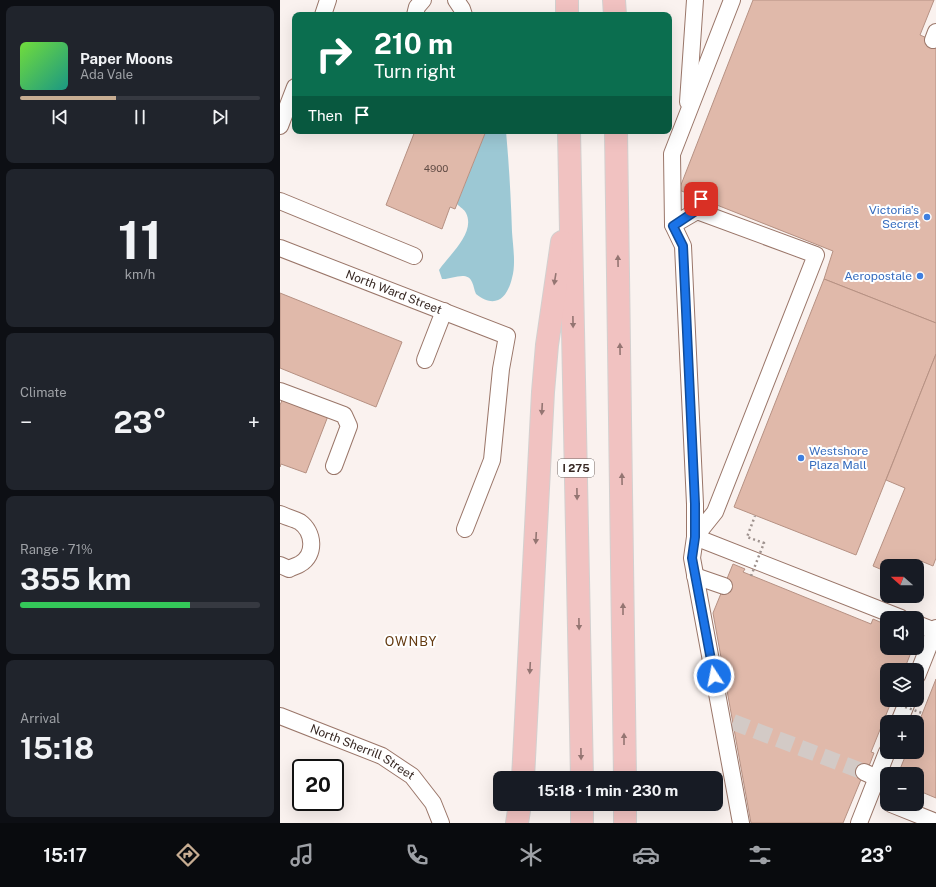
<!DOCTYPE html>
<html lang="en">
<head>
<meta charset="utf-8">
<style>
	body { margin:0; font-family:"Public Sans",sans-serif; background:#20242c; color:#f1f3f6; height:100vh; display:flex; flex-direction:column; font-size:15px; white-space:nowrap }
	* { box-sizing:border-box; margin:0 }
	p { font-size:13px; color:#9ea1a6 }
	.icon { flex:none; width:22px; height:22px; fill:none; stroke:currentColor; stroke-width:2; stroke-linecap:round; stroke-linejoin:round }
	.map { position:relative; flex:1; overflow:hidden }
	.side { display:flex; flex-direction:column; gap:6px; padding:6px; background:#0d0f14; width:280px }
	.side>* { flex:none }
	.hud { position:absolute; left:12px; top:12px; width:380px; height:122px; border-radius:8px; box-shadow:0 4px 16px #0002; background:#0b6e4f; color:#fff; overflow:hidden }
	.needle { width:26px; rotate:291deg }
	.tools { position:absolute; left:600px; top:559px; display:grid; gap:8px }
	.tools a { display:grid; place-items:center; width:44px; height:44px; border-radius:8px; background:#171b24; box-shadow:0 4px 16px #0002; font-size:20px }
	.speed { position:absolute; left:12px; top:759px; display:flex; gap:8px; font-size:20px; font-weight:700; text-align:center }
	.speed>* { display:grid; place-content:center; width:52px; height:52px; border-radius:50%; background:#171b24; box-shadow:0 4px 16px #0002; line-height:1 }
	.speed .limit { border:2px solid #111; border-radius:6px; background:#fff; color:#111 }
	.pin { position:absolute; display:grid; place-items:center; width:34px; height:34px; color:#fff; margin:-17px; border-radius:8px; box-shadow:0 2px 6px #0006 }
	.me { position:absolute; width:44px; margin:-22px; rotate:349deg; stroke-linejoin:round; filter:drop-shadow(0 0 3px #0008) }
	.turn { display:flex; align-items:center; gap:14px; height:84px; padding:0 16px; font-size:18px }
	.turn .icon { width:52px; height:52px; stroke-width:2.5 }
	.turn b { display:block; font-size:28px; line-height:34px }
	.then { display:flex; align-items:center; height:38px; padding:0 16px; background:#0003; gap:8px; font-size:15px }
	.big { font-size:30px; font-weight:700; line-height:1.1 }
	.side .card { flex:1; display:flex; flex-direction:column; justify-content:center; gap:6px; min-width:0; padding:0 14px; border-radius:8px; background:#20242c }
	.side .dial { align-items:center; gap:0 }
	.dial b { font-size:52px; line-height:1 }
	.song { display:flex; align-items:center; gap:12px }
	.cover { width:48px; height:48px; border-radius:6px; background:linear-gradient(135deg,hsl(100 70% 55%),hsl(170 70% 35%)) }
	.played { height:4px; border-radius:2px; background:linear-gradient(90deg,#c7ad92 40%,#363941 40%) }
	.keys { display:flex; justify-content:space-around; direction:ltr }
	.heat { display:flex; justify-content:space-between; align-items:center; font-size:22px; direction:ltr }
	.charge { height:6px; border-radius:3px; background:linear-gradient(90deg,#34c759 71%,#363941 0) }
	.trip { position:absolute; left:213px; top:771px; width:230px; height:40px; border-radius:8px; background:#171b24; box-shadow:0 4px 16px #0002; font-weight:700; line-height:40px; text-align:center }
	.tab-bar { display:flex; height:64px; justify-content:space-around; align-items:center; background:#090b0e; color:#9ea1a6 }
	.tab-bar .icon { width:28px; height:28px }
	.tab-bar .current { color:#c7ad92 }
	.tab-bar b { font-size:18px; color:#f1f3f6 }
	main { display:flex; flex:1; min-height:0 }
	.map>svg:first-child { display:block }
</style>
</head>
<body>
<main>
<section class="side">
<div class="card">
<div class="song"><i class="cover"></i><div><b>Paper Moons</b><p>Ada Vale</p></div></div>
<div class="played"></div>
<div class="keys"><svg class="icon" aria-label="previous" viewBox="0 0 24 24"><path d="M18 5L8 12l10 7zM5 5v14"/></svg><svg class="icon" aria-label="pause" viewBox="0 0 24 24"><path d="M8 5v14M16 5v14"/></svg><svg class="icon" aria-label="next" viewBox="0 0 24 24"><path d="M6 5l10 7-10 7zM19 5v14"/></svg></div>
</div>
<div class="card dial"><b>11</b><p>km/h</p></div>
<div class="card"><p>Climate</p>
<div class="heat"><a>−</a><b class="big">23°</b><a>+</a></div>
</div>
<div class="card"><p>Range · 71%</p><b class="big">355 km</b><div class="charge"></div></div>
<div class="card"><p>Arrival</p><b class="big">15:18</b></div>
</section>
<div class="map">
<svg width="656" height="823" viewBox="0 0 656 823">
	<rect width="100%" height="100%" fill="#faf2ef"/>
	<path fill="#9cc8d4" d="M206,131h20c3,34 5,67 6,101 1,15 4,32 0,46 -5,21 -17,31 -36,16 -2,-4 -2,-8 -4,-12 -5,-12 -21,-2 -30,-3l-3,-9c10,-15 37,-37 27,-57 -1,-3 -6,-6 -9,-9z"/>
	<g fill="#e0b9aa" stroke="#b69183">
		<polygon points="473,0 654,0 640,35 656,42 656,323 544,279 553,251 399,190"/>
		<polygon points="135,131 206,131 175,209 170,207 162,229 106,205"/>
		<polygon points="544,279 656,323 656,354 576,555 454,507"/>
		<polygon points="0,293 122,342 96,407 0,368"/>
		<polygon points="656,354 656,558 653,566 641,561 637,572 637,566 607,566 607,572 593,566 625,488 606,480"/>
		<polygon points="3,398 48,416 26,473 1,464 0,467 0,405"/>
		<polygon points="453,564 465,569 463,572 591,624 593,619 607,625 607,648 628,648 632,650 624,670 607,670 607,700 612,700 591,752 594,753 589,766 587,765 563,823 471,823 433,613"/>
		<polygon points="656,679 656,798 637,790 637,774 618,774 627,752 637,752 637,727"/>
	</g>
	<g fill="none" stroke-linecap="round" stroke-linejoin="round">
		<polyline stroke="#d3cac6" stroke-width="16" stroke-dasharray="16 8" stroke-linecap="butt" points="453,722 584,772"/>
		<defs>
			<g id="minor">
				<polyline points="176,0 182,9 184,15"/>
				<polyline points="452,0 392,154 393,225 403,246 415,504 415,537 412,558 461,823"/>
				<polyline points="43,15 48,0"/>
				<polyline points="135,15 137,7 143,0"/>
				<polyline points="653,40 656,32"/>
				<polyline points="408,102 415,0"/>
				<polyline points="0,126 15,87"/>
				<polyline points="0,201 134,256"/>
				<polyline points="393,225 417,211 536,255 435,512 415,537 621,618"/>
				<path id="s1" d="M0,248l227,88 -6,33 -9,91 -27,69"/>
				<polyline points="145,360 164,311"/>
				<polyline points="0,391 64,415 69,426 54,466"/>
				<path d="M0,514c6,3 15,5 20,8 14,10 16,33 0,42 -3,2 -8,3 -11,5l-9,-4"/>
				<polyline points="415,576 444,586"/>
				<polyline points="637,624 655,631"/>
				<polyline points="637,676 656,628"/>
				<path id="s2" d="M0,716l102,40 30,20 21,27 8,20"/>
				<polyline points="619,722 628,700"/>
				<polyline points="584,772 597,778"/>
				<polyline points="611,804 656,822"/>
				<polyline points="579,823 607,752"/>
			</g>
			<g id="highway">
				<polyline points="287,0 287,15"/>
				<polyline points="334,0 335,15"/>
				<polyline points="289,131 302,778"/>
				<polyline points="336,131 345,778"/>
				<polyline points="243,778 263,392 267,345 282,242"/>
				<polyline points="302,804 302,823"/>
				<polyline points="345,804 345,823"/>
				<polyline points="237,823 240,804"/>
			</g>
		</defs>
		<use href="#minor" stroke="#9a7669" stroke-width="18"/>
		<use href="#highway" stroke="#d3d0cf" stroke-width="24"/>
		<use href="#minor" stroke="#fff" stroke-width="16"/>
		<use href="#highway" stroke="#f1c2c1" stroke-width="22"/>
		<g stroke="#9e928e" stroke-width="2.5" stroke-dasharray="2 3" stroke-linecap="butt">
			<polyline points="471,576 484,543 467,537 475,516"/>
			<polyline points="611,702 642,713"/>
		</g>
	</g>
	<defs><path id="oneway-solid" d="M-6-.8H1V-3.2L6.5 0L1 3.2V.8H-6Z"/></defs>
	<g fill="#947572">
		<use href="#oneway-solid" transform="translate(338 261) rotate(-91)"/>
		<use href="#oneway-solid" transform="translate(275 279) rotate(99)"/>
		<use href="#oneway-solid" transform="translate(293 322) rotate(89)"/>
		<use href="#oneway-solid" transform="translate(340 349) rotate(-91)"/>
		<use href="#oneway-solid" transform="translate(262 409) rotate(93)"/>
		<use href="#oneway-solid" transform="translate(342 479) rotate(-91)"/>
		<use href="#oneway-solid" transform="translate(297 494) rotate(89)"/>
		<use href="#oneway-solid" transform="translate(256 538) rotate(93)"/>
		<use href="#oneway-solid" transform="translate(343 609) rotate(-90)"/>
		<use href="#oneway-solid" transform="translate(299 624) rotate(89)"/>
		<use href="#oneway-solid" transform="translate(250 668) rotate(93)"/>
		<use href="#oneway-solid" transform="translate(344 739) rotate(-90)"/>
		<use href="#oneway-solid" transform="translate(301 754) rotate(89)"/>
	</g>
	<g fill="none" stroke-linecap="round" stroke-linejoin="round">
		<defs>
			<polyline id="route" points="421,199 417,210 393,226 403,246 415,504 415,537 412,558 434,676"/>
		</defs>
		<use href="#route" stroke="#114b97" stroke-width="10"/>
		<use href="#route" stroke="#1a73e8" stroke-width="7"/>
	</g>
	<g fill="#3f7fe0" stroke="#fff" stroke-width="1.5">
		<circle cx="647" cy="217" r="4"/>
		<circle cx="640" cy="276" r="4"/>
		<circle cx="521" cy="458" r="4"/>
	</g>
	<g text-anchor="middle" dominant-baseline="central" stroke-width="4" stroke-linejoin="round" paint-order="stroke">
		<g font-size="10" fill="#614c45">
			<text x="156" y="168">4900</text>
		</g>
		<rect fill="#fff" stroke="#736865" stroke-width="1" x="278" y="459" width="36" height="18" rx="3"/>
		<g font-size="11" font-weight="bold" fill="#372823">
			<text x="296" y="468">I 275</text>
		</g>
		<g font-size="12" fill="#366cbe" stroke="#fff" text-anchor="end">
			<text x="639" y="210">Victoria's<tspan x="639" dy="14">Secret</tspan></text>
			<text x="632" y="276">Aeropostale</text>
			<text x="529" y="451" text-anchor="start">Westshore<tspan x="529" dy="14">Plaza Mall</tspan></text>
		</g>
		<g font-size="12" fill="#372823" stroke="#fff">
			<text stroke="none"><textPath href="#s1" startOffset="122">North Ward Street</textPath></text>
			<text stroke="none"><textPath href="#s2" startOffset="90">North Sherrill Street</textPath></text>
		</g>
		<g font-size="13" letter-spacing="1" fill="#643a10" stroke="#fff">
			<text x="131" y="641">OWNBY</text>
		</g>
	</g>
</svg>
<div class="tools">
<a><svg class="needle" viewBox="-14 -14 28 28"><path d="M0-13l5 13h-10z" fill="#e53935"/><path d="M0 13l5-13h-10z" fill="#9ea1a6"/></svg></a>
<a><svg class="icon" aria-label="sound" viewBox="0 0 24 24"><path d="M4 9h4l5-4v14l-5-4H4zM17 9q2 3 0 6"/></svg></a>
<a><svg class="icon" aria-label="layers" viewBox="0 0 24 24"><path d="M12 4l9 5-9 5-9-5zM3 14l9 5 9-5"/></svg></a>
<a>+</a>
<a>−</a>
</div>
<div class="speed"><div class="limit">20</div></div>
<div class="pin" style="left:421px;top:199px;background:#d93025"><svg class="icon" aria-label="arrive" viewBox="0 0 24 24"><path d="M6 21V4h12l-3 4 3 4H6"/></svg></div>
<svg class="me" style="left:434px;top:676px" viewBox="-20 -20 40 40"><circle r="17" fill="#1a73e8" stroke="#fff" stroke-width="3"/><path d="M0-11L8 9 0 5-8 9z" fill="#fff"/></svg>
<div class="trip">15:18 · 1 min · 230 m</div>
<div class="hud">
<div class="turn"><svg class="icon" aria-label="right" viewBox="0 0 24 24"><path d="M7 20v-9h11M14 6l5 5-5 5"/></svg><div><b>210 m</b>Turn right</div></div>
<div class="then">Then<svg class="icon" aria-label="arrive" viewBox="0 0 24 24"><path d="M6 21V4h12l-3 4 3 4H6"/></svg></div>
</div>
</div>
</main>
<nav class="tab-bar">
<b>15:17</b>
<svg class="icon current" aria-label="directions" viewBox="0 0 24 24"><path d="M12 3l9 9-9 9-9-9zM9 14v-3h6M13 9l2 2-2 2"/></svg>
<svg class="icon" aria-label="music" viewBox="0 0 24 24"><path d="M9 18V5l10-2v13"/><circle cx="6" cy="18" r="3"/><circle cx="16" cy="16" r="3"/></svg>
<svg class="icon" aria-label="phone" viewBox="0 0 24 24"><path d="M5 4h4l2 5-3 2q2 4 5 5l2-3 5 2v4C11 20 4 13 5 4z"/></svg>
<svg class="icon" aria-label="climate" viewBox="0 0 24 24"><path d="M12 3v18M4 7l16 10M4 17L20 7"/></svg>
<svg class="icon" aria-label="car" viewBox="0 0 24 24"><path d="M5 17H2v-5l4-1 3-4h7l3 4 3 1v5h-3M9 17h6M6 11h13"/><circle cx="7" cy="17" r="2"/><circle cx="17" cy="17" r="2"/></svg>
<svg class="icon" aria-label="filters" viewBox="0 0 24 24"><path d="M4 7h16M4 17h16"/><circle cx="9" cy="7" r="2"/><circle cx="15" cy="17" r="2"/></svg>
<b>23°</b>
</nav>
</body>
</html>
